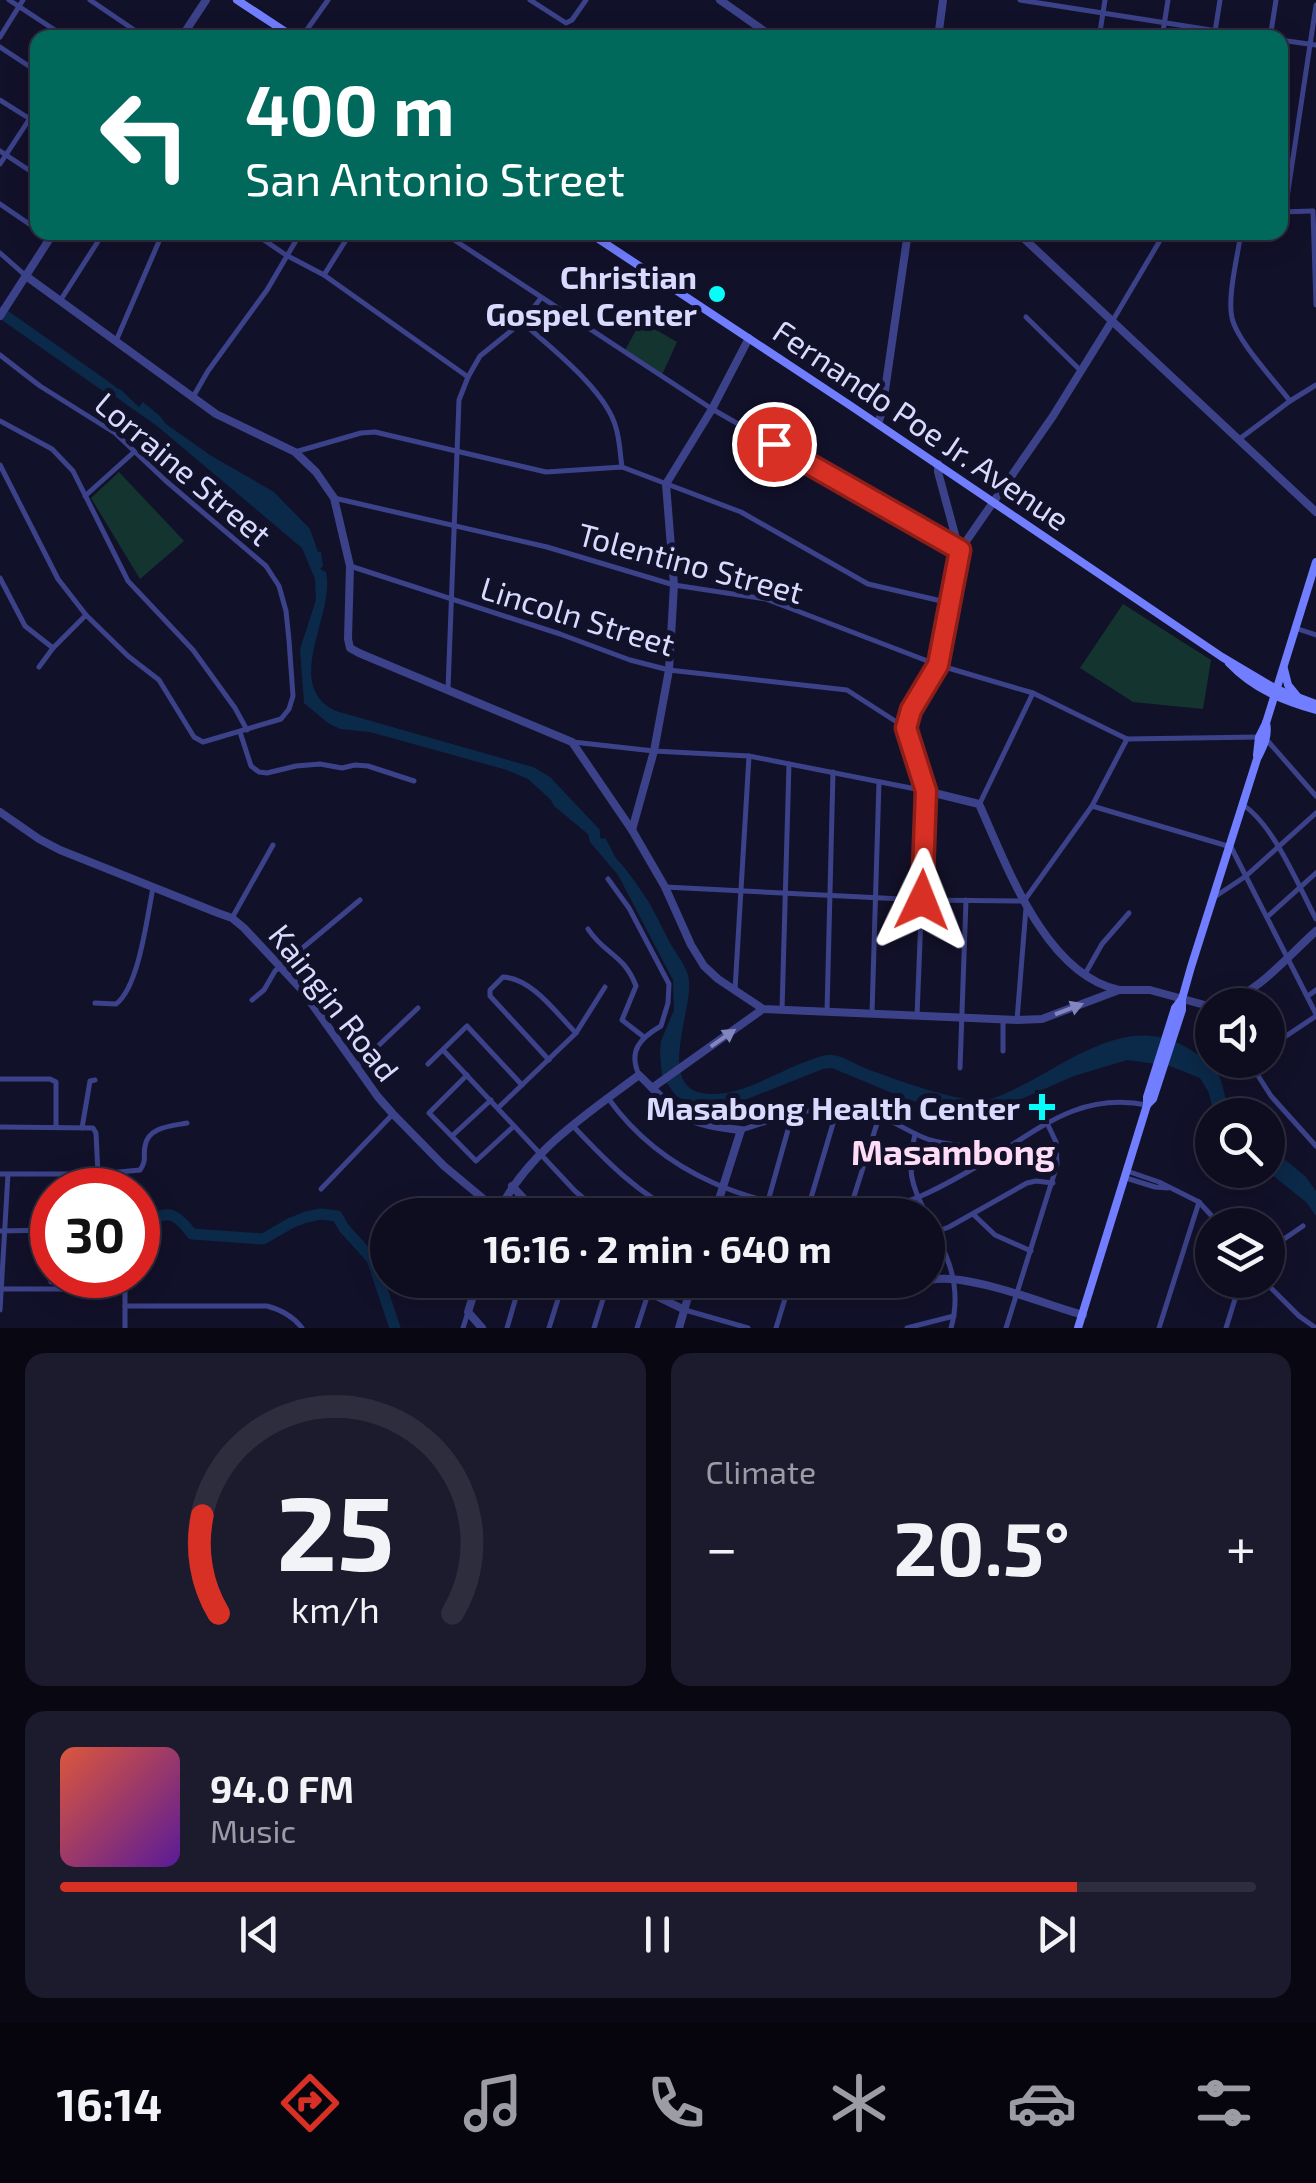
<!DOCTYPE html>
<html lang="en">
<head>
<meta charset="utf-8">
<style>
	body { margin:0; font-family:"Exo 2",sans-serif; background:#1c1b2d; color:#f1f3f6; height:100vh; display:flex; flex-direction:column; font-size:38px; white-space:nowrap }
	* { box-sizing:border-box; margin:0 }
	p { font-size:32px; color:#9b9ca5 }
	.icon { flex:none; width:55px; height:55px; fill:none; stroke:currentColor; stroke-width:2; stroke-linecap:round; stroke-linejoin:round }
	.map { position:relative; height:1328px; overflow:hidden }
	.drawer { display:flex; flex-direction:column; gap:25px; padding:25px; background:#080712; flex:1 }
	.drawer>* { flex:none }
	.banner { position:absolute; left:30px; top:30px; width:1258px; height:210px; border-radius:20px; box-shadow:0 5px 25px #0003,0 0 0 2px #2e2d3e; background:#00695c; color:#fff; overflow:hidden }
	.fabs { position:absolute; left:1195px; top:988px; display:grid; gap:20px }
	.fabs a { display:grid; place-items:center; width:90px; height:90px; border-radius:50%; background:#0e0d20; box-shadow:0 5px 25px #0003,0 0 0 2px #2e2d3e; font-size:50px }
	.speed { position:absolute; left:30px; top:1168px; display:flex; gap:20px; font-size:50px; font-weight:700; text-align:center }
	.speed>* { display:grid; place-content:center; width:130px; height:130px; border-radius:50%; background:#0e0d20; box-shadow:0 5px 25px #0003,0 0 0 2px #2e2d3e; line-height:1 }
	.speed .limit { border:15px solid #d22; background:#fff; color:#111 }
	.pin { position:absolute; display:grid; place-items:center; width:85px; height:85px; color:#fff; margin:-42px; border:5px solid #fff; border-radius:50%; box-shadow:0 2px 10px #0007 }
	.me { position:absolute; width:110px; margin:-55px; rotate:2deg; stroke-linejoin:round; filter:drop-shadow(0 0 8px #0008) }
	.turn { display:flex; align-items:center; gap:35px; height:210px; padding:0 50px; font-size:45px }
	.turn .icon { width:130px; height:130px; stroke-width:2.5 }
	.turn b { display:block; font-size:70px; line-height:85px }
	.big { font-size:75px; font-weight:700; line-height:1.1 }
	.drawer .widget { flex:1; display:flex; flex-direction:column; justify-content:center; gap:15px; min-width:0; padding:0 35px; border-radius:20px; background:#1c1b2d }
	.drawer .dial { align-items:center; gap:0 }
	.dial svg { height:260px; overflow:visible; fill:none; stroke:#2e2d3e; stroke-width:7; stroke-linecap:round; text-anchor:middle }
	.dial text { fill:#f1f3f6; stroke:none }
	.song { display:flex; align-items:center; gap:30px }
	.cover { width:120px; height:120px; border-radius:15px; background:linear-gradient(135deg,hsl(10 70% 55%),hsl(270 70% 35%)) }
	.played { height:10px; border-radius:5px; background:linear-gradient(90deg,#d93025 85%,#2e2d3e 85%) }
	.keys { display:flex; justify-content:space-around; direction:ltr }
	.heat { display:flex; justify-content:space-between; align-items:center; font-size:55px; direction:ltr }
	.drawer .tiles { flex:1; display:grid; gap:25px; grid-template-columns:1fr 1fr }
	.widget:last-child { grid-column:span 2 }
	.trip { position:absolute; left:370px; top:1198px; width:575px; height:100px; border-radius:50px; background:#0e0d20; box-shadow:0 5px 25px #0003,0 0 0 2px #2e2d3e; font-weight:700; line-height:100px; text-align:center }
	.dock { display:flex; height:160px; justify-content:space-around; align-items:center; background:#06050d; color:#9b9ca5 }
	.dock .icon { width:70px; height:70px }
	.dock .current { color:#d93025 }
	.dock b { font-size:45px; color:#f1f3f6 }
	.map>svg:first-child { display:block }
</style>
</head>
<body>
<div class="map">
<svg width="1316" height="1328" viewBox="0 0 1316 1328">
	<rect width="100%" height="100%" fill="#12112a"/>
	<g fill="#14342f">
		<polygon points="641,321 677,342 661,377 624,352"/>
		<polygon points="119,472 184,541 140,579 91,498"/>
		<polygon points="1123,604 1211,660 1203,709 1133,702 1080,668"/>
	</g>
	<g fill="#0b2949">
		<path d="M99,380l22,10 18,17 4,-5 17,14 6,8 44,31 64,37 36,37 8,23h3l2,14 -3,3 6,3c10,41 -45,114 10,139l197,56 17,10 50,53v7l2,2 3,-1c5,7 7,14 11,20 12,13 22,28 32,43 8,13 14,27 21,40 6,11 15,22 19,34 9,30 -37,116 21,119 34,2 69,-23 101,-34 7,-2 15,-6 22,-5 12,1 24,10 35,14 30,11 87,32 118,32 64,-18 131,-94 201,-54 10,6 23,14 30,24 8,11 9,31 14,44h-15l-7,-24 -8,-13 -30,-12 -43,-6 -53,16 -87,38 -28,-1 -50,-13 -77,-32 -9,1 -101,40 -24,-2 -22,-11 -14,-20 -2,-23 1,-12 13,-31 -1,-30 -55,-105 -28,-33 -2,-8 -34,-28 -3,-6 -23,-21 -21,-9 -137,-38 -30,-3 -12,-6 -24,-20 -4,-54 16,-49 -1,-21 -13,-31 -145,-122 -61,-43z"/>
		<polygon points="1268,1146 1305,1176 1316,1191 1316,1216 1306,1202 1266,1170 1268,1170"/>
	</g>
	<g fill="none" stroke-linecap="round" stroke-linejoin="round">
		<g stroke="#0b2949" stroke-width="11">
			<polyline points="0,312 111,390"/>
			<path d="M138,1224c30,-10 32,-18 54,10l71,5 28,-16 15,-6 15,-3 16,2 7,12 28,31 23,69"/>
		</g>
		<g stroke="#3c4289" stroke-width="5">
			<polyline points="9,0 67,38"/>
			<polyline points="90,0 146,38"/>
			<polyline points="530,0 566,23 572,20 586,0"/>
			<polyline points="1020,0 1262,38"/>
			<polyline points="0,37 23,0"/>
			<polyline points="301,38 328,0"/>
			<polyline points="1099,38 1105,0"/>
			<polyline points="1162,38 1168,0"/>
			<polyline points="1214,38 1220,0"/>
			<polyline points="1270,38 1276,0"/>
			<polyline points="1280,40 1316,45"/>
			<polyline points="0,47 38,72"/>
			<polyline points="0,100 38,124"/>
			<polyline points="0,151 38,176"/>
			<polyline points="0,164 38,106"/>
			<polyline points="0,204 38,230"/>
			<polyline points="1285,211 1316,5"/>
			<polyline points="1313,211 1316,305"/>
			<polyline points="1280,212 1312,211"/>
			<polyline points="252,232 286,255 324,275 468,377"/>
			<polyline points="442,232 712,409 957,548"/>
			<path d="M1241,232c-3,23 -14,65 -9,86 5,23 43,63 58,83"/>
			<polyline points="0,253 26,276"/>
			<polyline points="324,275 351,232"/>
			<polyline points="60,301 104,232"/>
			<polyline points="1026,317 1081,371"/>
			<polyline points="1113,320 1165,232"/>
			<path d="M523,323c28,25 84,68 93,105 4,13 4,26 6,39"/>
			<polyline points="116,341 163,232"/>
			<polyline points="0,355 40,386 115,433 166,481 266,566 279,586 286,611 289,640 293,696 289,709 281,719 203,742 194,737 159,680 128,656 86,615 58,579 0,465"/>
			<polyline points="193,397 208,371 267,290 301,232"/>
			<polyline points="0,421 52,449 73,471 128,581 193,650 235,708 247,730"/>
			<polyline points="1238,440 1290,401 1316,385"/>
			<polyline points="295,452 361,433 375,432 546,472 622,467 741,512 868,584 950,603"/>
			<polyline points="85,496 134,452"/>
			<polyline points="334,498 547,547 674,585 766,599 938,665 1033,693 1127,739 1259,737"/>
			<polyline points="350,566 560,634 630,660 669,670 847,690 906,728"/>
			<polyline points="0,578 25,626 53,648"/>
			<polyline points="1295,628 1316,635"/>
			<polyline points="39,667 53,648 86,615"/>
			<polyline points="448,689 459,400 468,377 480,356 522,322 541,298"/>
			<polyline points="240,732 251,766 259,772 267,773 296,766 320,764 342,768 355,765 368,766 414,781"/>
			<polyline points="1266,739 1316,796"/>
			<polyline points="573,742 654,751 749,756 926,791 917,1016"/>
			<polyline points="980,803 1033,693"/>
			<path d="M1243,805c31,20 56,82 73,114"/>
			<polyline points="1092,806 1231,847 1316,1014"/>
			<path d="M608,879l21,29 40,76 -1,19 -7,23c-21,12 -33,25 -22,49"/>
			<polyline points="665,887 922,900 1024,901 1092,806 1127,739"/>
			<polyline points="1216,896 1246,876 1316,813"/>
			<polyline points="1267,917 1316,873"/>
			<polyline points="232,918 273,845"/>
			<path d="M588,929c17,26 36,25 48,57l-14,34 22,17"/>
			<polyline points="1085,974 1102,944 1129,913"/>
			<polyline points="735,990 749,756"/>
			<polyline points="1308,996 1316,990"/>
			<polyline points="252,1000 264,990 275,971 360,900"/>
			<path d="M95,1003l21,1c23,-17 31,-87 37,-116"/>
			<polyline points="782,1010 789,764"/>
			<polyline points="827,1011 833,772"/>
			<polyline points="872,1013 879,782"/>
			<polyline points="1017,1020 1026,908"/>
			<polyline points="1268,1048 1316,1016"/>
			<polyline points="443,1050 575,1191 603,1215"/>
			<polyline points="1003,1051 1003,1019"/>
			<path d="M549,1060l-59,-64v-6l13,-13c30,2 53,36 73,56"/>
			<polyline points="1248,1060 1271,1096 1316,1146"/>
			<polyline points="428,1064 467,1026 522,1085"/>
			<polyline points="357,1066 418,1008"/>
			<polyline points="960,1068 966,900"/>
			<polyline points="467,1075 429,1113 476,1161 514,1126"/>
			<polyline points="0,1079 50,1079 56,1082 56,1126"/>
			<path d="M608,1098c54,76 147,113 238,111 25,0 52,-3 75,-13 27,-12 54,-28 80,-44 48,-31 86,-59 146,-47"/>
			<polyline points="498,1108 576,1033 605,987"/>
			<path d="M573,1126c33,35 65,68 109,89"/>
			<polyline points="0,1127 93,1128 96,1133 98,1174"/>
			<polyline points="82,1128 90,1081 95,1080"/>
			<path d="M741,1130c45,-14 92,-34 139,-14 17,7 32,18 50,24 23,7 47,4 69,13"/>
			<path d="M915,1134c-8,35 -5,50 12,81"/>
			<polyline points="453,1135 491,1100"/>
			<polyline points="1127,1171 1159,1182 1199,1202 1220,1225"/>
			<path d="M0,1174h98l42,-4c7,-10 3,-13 5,-24 3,-19 26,-20 42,-23"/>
			<polyline points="1126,1178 1155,1187 1168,1188"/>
			<polyline points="321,1189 393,1114"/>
			<polyline points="768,1201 793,1112"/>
			<polyline points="808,1208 837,1110"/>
			<polyline points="850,1209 879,1117"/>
			<polyline points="973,1214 995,1235 1031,1251"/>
			<path d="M928,1217c19,37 35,69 23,111"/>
			<polyline points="0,1231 52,1230"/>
			<polyline points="928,1235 949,1227 1027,1183 1036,1181 1053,1183"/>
			<polyline points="1268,1250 1303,1226"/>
			<polyline points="1263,1280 1299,1316 1316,1328"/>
			<polyline points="51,1282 52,1245"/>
			<polyline points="3,1289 65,1289"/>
			<path d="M125,1306h142c15,4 26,10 35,22"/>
			<polyline points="0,1310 8,1174"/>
			<polyline points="685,1310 748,1328"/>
			<polyline points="125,1328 125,1275"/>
			<polyline points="463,1328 468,1312"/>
			<polyline points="507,1328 521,1280"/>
			<polyline points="549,1328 564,1280"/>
			<polyline points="594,1328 609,1280"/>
			<polyline points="637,1328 648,1294"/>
			<polyline points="776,1328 788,1289"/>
			<polyline points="907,1328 954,1316"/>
			<polyline points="1006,1328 1057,1165 1056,1142 1047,1123"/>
			<polyline points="1159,1328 1199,1202"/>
			<polyline points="1226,1328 1241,1280"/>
		</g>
		<g stroke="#3c4289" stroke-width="8">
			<polyline points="720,0 774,38"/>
			<polyline points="181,38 206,0"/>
			<polyline points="938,38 943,0"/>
			<polyline points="1017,232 1316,512"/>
			<polyline points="26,276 216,414 295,452 316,472 334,498 350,566 348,639 350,648 359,653 572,742 632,830 665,887 691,945 704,966 718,979 763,1009 1017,1020 1042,1019 1119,990 1150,990 1212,1007"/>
			<polyline points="0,316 54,232"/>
			<polyline points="878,424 882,411 908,232"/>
			<path d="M938,464v8l22,81 -22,112 -27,46 -5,17 20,63 53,13c28,62 66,170 140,186"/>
			<polyline points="960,550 1053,416 1112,321"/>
			<polyline points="0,812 39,839 60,850 218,913 232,918 244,928 302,990 378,1097 393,1114 444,1166 498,1211"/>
			<polyline points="632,830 654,751 669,670 674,585 666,484 712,409 749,338"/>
			<path d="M1220,1005c36,-10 68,-49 96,-74"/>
			<polyline points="652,1088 763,1009"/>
			<polyline points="512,1186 539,1215"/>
			<path d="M498,1213c28,-60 89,-99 141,-138 41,40 44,49 102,55l-27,85"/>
			<polyline points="478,1280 468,1312 482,1328"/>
			<polyline points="623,1280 685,1310"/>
			<path d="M737,1280c45,10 91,16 137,11 26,-2 50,-14 76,-12 41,3 92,24 133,36"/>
			<polyline points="679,1328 693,1280"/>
		</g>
		<g stroke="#717eff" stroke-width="8">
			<polyline points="237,0 295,38"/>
			<polyline points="588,232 851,406 1222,657 1276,689 1316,704"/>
			<path d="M1229,663c25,26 53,37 87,47"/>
			<polyline points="1284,669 1288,685 1297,696"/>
			<polyline points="1257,755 1259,737 1266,723 1316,562"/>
			<path d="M1147,1105l6,-6 29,-89v-11l9,-32 66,-208c6,-12 12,-23 9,-36"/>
			<polyline points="1078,1328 1147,1105 1147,1097 1175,1008 1182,999"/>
		</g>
	</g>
	<defs><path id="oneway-solid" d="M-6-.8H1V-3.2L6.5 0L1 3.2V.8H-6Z" transform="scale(2.5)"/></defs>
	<g fill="#8386be">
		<use href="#oneway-solid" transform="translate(1069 1009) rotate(-21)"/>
		<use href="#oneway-solid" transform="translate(723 1038) rotate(-35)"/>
	</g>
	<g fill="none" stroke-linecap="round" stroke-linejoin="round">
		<defs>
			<polyline id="route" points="774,444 960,550 938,665 911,710 906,728 926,791 922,900"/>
		</defs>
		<use href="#route" stroke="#8d1f18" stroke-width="25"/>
		<use href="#route" stroke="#d93025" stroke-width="18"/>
	</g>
	<g fill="#06fefa" stroke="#12112a" stroke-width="4">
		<circle cx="717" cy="294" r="10"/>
		<path d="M1037 1092h10v10h10v10h-10v10h-10v-10h-10v-10h10z"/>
	</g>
	<g text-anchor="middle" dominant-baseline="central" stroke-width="10" stroke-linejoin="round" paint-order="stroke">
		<g font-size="32" font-weight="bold" fill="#dadaff" stroke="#12112a" text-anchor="end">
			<text x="697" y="276">Christian<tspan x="697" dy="37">Gospel Center</tspan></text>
			<text x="1020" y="1107">Masabong Health Center</text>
		</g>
		<g font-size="32" fill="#dadaff" stroke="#12112a">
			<text transform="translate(922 424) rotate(34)">Fernando Poe Jr. Avenue</text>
			<text transform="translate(184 468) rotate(40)">Lorraine Street</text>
			<text transform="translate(691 562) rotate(15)">Tolentino Street</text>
			<text transform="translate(578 615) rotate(17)">Lincoln Street</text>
			<text transform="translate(335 1002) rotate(52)">Kaingin Road</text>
		</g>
		<g font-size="35" font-weight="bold" fill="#ffdcf6" stroke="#12112a">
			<text x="953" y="1151">Masambong</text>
		</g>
	</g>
</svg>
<div class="fabs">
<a><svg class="icon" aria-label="sound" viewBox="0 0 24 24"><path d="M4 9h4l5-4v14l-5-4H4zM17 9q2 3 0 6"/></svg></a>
<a><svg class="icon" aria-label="search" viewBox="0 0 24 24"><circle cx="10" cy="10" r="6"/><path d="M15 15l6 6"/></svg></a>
<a><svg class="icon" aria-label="layers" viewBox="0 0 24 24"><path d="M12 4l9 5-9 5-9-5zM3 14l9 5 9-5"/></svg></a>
</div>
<div class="speed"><div class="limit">30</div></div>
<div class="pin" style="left:774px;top:444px;background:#d93025"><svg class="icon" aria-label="arrive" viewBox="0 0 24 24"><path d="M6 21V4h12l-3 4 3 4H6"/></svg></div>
<svg class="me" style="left:922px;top:900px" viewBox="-20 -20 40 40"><path d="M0-17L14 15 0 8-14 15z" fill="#d93025" stroke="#fff" stroke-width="4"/></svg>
<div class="trip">16:16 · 2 min · 640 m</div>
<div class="banner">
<div class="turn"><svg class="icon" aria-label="left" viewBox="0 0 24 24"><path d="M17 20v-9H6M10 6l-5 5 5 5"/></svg><div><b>400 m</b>San Antonio Street</div></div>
</div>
</div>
<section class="drawer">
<div class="tiles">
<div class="widget dial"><svg viewBox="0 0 100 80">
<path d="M14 69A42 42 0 1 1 86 69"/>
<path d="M14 69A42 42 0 0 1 9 39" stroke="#d93025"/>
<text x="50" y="56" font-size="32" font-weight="700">25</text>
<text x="50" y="72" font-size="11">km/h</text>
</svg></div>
<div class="widget"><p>Climate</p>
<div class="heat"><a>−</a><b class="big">20.5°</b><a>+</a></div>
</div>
<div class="widget">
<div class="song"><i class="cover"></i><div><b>94.0 FM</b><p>Music</p></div></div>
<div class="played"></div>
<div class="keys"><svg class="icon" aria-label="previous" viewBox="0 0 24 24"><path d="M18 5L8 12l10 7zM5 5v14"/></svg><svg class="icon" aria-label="pause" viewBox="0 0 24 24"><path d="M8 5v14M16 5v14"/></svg><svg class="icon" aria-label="next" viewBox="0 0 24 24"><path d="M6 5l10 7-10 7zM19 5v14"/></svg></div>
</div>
</div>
</section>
<nav class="dock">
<b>16:14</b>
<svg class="icon current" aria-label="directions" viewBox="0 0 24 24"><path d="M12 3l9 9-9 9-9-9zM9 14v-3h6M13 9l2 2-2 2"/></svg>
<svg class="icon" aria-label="music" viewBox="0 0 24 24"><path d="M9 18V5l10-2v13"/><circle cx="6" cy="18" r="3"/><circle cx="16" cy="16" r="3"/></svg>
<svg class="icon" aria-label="phone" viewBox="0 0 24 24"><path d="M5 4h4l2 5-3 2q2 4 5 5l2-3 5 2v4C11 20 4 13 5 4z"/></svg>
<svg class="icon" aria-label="climate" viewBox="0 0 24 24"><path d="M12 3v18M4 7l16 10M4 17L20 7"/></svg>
<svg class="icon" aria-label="car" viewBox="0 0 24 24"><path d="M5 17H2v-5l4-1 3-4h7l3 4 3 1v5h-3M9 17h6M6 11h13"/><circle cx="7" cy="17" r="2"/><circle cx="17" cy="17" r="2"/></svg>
<svg class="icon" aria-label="filters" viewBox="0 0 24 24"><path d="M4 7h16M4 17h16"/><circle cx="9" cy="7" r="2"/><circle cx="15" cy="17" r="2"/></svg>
</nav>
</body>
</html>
